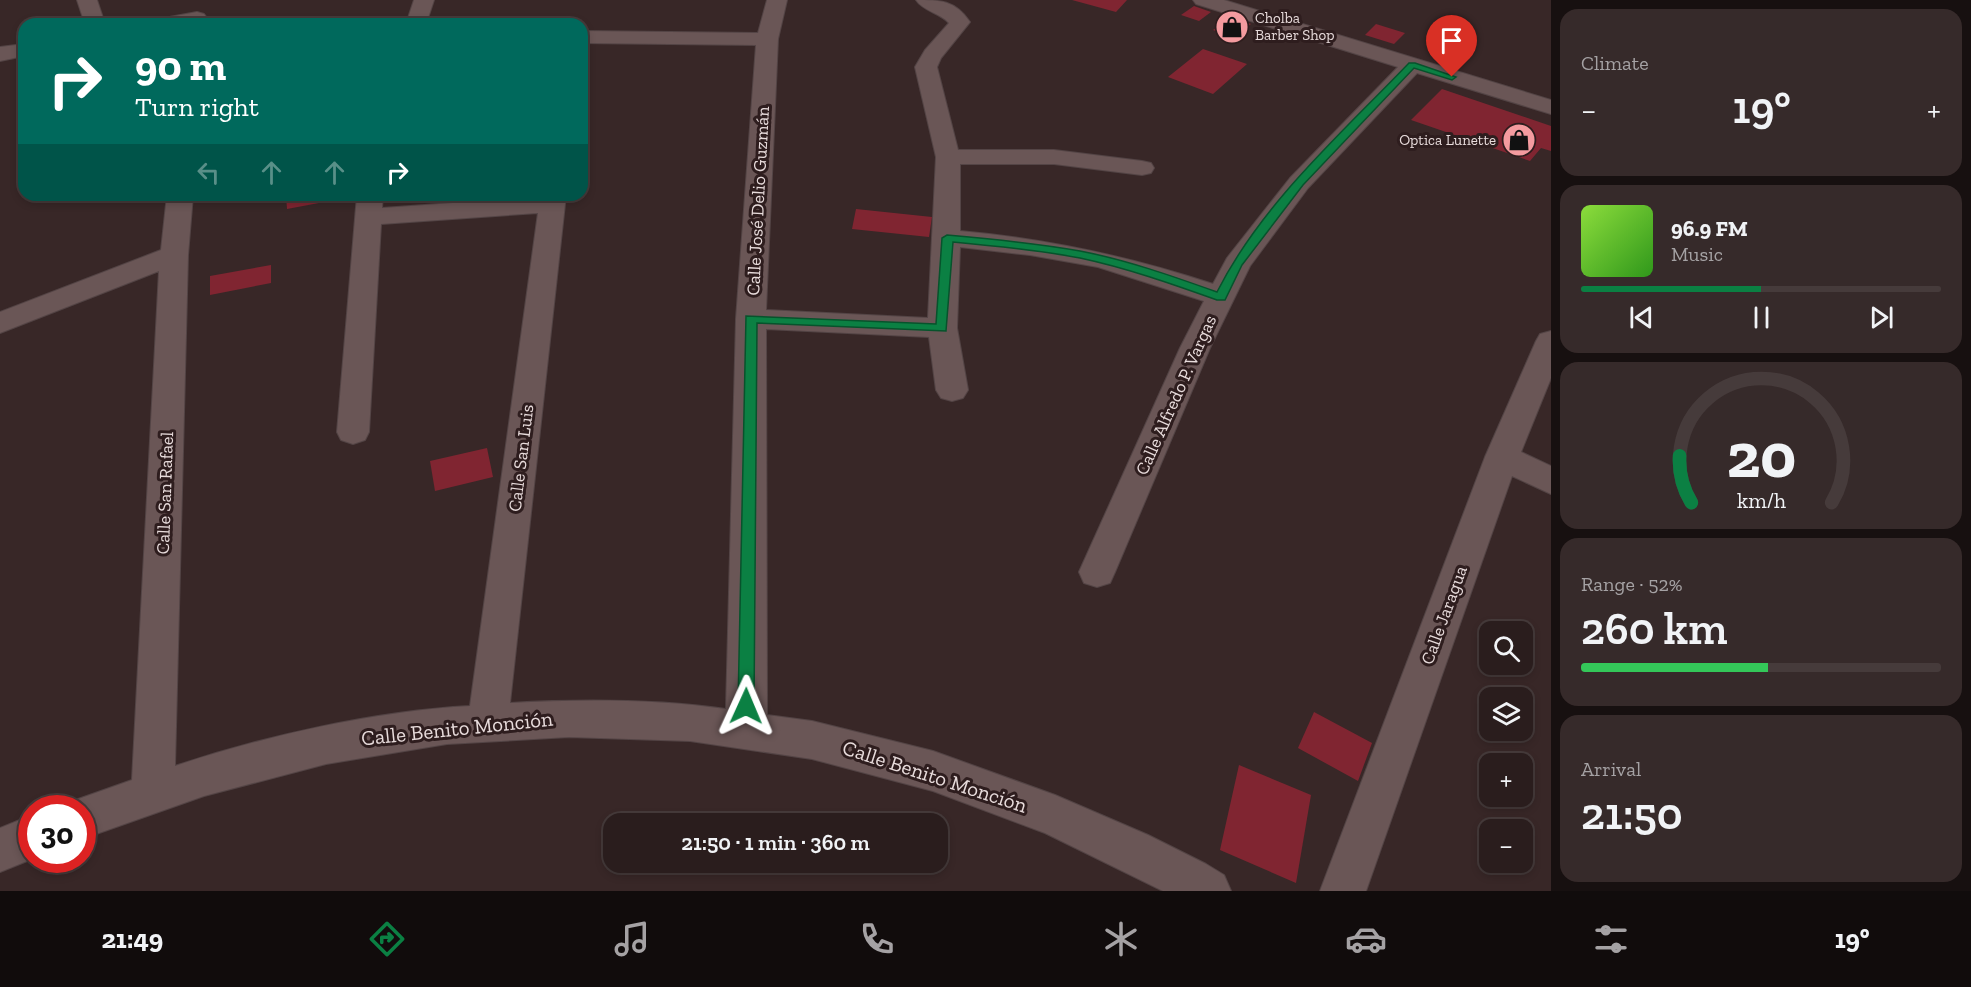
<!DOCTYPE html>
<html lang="en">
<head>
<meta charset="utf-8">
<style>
	body { margin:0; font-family:"Zilla Slab",serif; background:#362a2a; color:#f1f3f6; height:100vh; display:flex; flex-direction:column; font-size:22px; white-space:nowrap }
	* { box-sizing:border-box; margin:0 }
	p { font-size:20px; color:#a5a2a4 }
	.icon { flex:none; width:33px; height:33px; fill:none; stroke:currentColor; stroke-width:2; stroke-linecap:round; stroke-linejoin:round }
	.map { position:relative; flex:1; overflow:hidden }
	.sheet { display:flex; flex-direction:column; gap:9px; padding:9px; background:#171010; width:420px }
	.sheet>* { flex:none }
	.hud { position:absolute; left:18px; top:18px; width:570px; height:183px; border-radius:18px; box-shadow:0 3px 9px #0003,0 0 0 2px #463b3b; background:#00695c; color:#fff; overflow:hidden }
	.tools { position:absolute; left:1479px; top:621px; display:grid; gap:12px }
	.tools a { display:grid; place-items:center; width:54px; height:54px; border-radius:12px; background:#2a1d1d; box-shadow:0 3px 9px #0003,0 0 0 2px #463b3b; font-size:30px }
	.speed { position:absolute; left:18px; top:795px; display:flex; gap:12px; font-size:30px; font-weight:700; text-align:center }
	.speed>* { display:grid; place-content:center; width:78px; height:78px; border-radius:50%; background:#2a1d1d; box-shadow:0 3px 9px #0003,0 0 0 2px #463b3b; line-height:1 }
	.speed .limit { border:9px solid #d22; background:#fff; color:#111 }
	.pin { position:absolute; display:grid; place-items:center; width:51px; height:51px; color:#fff; margin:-62px -26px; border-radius:50% 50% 50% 0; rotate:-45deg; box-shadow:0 0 6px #0007 }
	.pin .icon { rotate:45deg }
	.me { position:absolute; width:66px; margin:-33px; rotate:1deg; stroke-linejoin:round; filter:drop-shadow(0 0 4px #0008) }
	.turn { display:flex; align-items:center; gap:21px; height:126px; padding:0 18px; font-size:27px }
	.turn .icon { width:78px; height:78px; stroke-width:2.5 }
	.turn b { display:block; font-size:42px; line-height:51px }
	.lanes { display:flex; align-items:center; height:57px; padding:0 18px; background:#0003; justify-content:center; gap:30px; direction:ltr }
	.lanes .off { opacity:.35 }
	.big { font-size:45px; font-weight:600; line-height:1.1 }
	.sheet .widget { flex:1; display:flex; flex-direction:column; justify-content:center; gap:9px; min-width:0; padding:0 21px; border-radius:18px; background:#362a2a }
	.sheet .dial { align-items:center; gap:0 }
	.dial svg { height:156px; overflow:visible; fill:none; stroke:#463b3b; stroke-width:7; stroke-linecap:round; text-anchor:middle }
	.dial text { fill:#f1f3f6; stroke:none }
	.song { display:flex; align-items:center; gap:18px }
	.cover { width:72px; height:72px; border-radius:9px; background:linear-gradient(135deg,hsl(90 70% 55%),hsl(110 70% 35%)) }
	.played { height:6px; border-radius:3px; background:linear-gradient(90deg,#0b8043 50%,#463b3b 50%) }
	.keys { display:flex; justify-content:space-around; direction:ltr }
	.heat { display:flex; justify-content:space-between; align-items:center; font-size:33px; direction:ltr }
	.charge { height:9px; border-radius:4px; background:linear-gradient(90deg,#34c759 52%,#463b3b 0) }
	.trip { position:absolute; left:603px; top:813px; width:345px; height:60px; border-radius:18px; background:#2a1d1d; box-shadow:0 3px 9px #0003,0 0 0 2px #463b3b; font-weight:600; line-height:60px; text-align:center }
	.tabs { display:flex; height:96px; justify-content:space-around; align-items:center; background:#110c0c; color:#a5a2a4 }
	.tabs .icon { width:42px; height:42px }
	.tabs .selected { color:#0b8043 }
	.tabs b { font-size:27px; color:#f1f3f6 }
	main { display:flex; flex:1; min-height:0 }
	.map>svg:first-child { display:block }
</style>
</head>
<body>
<main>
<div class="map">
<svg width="1551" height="891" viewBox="0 0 1551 891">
	<rect width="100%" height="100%" fill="#382727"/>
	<g fill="#802531">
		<polygon points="1072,0 1127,0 1116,12"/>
		<polygon points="1194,6 1211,12 1199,21 1181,15"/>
		<polygon points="1232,17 1251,24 1232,37 1213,30"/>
		<polygon points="1376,24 1405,33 1394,44 1365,35"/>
		<polygon points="1203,49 1247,64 1213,94 1168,77"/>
		<polygon points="1442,89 1551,126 1551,151 1541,148 1530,161 1411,120"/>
		<polygon points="286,195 351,195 351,197 287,209"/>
		<polygon points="856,209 932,217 929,237 852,229"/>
		<polygon points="271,265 271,283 210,295 210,276"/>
		<polygon points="487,448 493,477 435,491 430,461"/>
		<polygon points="1314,712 1372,743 1358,781 1298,748"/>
		<polygon points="1239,765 1311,795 1296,883 1220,850"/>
	</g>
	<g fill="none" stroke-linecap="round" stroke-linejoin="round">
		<defs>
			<g id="minor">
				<polygon points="77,0 97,0 105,24 85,24"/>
				<polygon points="414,0 434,0 426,24 406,24"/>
				<path d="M767,0h20l-9,39 -12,271 162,8 8,-161 -21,-90 10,-17 24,-27c-9,-10 -26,-12 -33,-23 24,0 39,0 54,22l-29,36 -4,9 21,83h96l88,11 9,2 3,5 -3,5 -9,2 -88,-11h-94v67c89,8 168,25 253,53l14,-26 63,-80 108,-111 -202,-63 -3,-4h31l327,100v14l-134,-41 -109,115 -58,78 -40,82 -95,224 -5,11 -13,4 -13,-4 -5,-11 101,-224 24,-47 -106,-34 -68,-12 -70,-8 -3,81 11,62 -5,8 -11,3 -11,-3 -5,-8 -7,-53 -163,-8 1,386 45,6 121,30 122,44 93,40 58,29 18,11 7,16h-68l-118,-58 -112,-42 -121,-32 -122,-18 -121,-4 -122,7 -121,20 -122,32 -122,43v-31h-18l3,-5 65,-23 27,-509 -159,62v-21l161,-62 6,-55h26l-5,60 -13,511c89,-30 201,-55 295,-60l68,-493 -157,11 -12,208 -4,8 -12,4 -12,-4 -4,-8 20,-237h26l-1,13 158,-11v-2h26l-56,508c72,-4 145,-4 216,6l10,-390 20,-274 -174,-2v-12l176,2z"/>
				<polygon points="197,12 204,14 207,18 204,22 150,24 153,20"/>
				<polygon points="24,44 24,56 0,61 0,47"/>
				<polygon points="1551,331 1551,378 1521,452 1551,466 1551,494 1512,476 1366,891 1320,891 1485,457 1536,341 1540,334"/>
				<polygon points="32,815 32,859 0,872 0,828"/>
			</g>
		</defs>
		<use href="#minor" stroke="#534445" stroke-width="2"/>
		<use href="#minor" fill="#6a5656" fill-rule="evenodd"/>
	</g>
	<path fill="#0b8043" stroke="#07532c" stroke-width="1.5" d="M1409,63h6l41,14 -4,3 -38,-12 -111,117 -61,80 -17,35h-8c-45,-16 -90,-32 -137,-42 -42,-8 -84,-12 -127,-16l-7,89 -189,-8 -3,383 -2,5 -6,2 -6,-2 -2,-5 8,-390 190,8 6,-86 5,-3c45,4 89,8 133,16 47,9 92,25 137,41 45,-89 124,-158 192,-229z"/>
	<defs>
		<symbol id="shop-disc" viewBox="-11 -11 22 22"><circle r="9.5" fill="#f49b9f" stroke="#2e1d1e"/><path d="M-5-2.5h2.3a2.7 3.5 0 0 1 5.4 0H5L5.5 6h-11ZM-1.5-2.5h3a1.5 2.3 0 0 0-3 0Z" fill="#111"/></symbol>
	</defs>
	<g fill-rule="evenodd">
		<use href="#shop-disc" x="1213" y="8" width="38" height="38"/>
		<use href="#shop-disc" x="1500" y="121" width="38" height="38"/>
	</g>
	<g text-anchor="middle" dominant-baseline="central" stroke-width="6" stroke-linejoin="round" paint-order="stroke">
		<g font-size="15" fill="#e8dcdc" stroke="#2e1d1e" text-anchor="start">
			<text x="1255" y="18">Cholba<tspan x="1255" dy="17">Barber Shop</tspan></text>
			<text x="1496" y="140" text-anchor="end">Optica Lunette</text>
		</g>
		<g font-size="18" fill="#e8dcdc" stroke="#2e1d1e">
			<text transform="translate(758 201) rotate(-87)">Calle José Delio Guzmán</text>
			<text transform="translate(1176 395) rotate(-66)">Calle Alfredo P. Vargas</text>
			<text transform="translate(521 458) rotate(-83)">Calle San Luis</text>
			<text transform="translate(165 493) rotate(-88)">Calle San Rafael</text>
			<text transform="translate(1444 615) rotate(-70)">Calle Jaragua</text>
		</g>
		<g font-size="21" fill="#e8dcdc" stroke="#2e1d1e">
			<text transform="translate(457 728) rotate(-6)">Calle Benito Monción</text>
			<text transform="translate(935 776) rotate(18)">Calle Benito Monción</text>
		</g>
	</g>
</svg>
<div class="tools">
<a><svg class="icon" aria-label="search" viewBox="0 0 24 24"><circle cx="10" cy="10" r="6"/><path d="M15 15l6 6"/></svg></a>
<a><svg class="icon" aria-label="layers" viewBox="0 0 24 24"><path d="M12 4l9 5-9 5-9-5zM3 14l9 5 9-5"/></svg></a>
<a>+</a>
<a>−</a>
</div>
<div class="speed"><div class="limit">30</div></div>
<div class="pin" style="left:1452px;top:77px;background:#d93025"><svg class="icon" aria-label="arrive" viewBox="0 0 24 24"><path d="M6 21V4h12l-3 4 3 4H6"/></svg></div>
<svg class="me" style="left:746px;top:706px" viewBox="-20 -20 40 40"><path d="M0-17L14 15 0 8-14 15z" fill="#0b8043" stroke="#fff" stroke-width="4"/></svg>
<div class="trip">21:50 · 1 min · 360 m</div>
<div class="hud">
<div class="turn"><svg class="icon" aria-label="right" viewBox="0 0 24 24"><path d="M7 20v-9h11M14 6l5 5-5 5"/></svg><div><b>90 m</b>Turn right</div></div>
<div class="lanes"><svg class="icon off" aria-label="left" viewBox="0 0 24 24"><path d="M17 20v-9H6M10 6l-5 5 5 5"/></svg><svg class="icon off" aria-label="ahead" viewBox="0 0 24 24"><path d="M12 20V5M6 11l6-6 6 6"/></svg><svg class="icon off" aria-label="ahead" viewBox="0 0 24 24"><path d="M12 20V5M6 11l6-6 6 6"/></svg><svg class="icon" aria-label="right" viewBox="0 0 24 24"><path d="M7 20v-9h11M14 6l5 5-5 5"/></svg></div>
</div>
</div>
<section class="sheet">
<div class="widget"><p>Climate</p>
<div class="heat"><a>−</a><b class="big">19°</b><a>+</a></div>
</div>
<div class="widget">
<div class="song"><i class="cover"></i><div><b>96.9 FM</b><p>Music</p></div></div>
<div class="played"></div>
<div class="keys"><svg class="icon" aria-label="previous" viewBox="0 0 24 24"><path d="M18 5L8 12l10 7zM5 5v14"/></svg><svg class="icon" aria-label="pause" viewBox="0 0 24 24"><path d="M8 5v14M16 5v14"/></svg><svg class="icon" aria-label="next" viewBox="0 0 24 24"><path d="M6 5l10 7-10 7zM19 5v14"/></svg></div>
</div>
<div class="widget dial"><svg viewBox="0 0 100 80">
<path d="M14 69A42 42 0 1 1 86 69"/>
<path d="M14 69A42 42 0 0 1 8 45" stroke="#0b8043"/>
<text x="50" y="56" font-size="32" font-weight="700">20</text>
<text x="50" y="72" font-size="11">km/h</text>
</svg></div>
<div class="widget"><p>Range · 52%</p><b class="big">260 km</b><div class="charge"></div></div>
<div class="widget"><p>Arrival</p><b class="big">21:50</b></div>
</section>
</main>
<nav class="tabs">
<b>21:49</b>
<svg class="icon selected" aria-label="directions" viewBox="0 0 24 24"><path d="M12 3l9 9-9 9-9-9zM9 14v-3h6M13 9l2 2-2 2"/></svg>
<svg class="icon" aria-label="music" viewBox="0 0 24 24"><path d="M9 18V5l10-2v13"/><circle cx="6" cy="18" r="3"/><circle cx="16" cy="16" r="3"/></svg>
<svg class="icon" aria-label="phone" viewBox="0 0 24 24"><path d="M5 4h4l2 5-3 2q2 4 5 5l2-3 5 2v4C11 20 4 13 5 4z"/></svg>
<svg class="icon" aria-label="climate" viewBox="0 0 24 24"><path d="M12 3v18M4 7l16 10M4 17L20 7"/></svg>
<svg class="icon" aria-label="car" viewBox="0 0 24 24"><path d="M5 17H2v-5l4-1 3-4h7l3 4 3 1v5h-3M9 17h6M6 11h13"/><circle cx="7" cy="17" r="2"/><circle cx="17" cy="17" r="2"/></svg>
<svg class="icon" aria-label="filters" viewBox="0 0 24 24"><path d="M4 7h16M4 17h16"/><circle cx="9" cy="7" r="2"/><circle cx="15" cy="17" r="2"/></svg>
<b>19°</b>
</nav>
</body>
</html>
